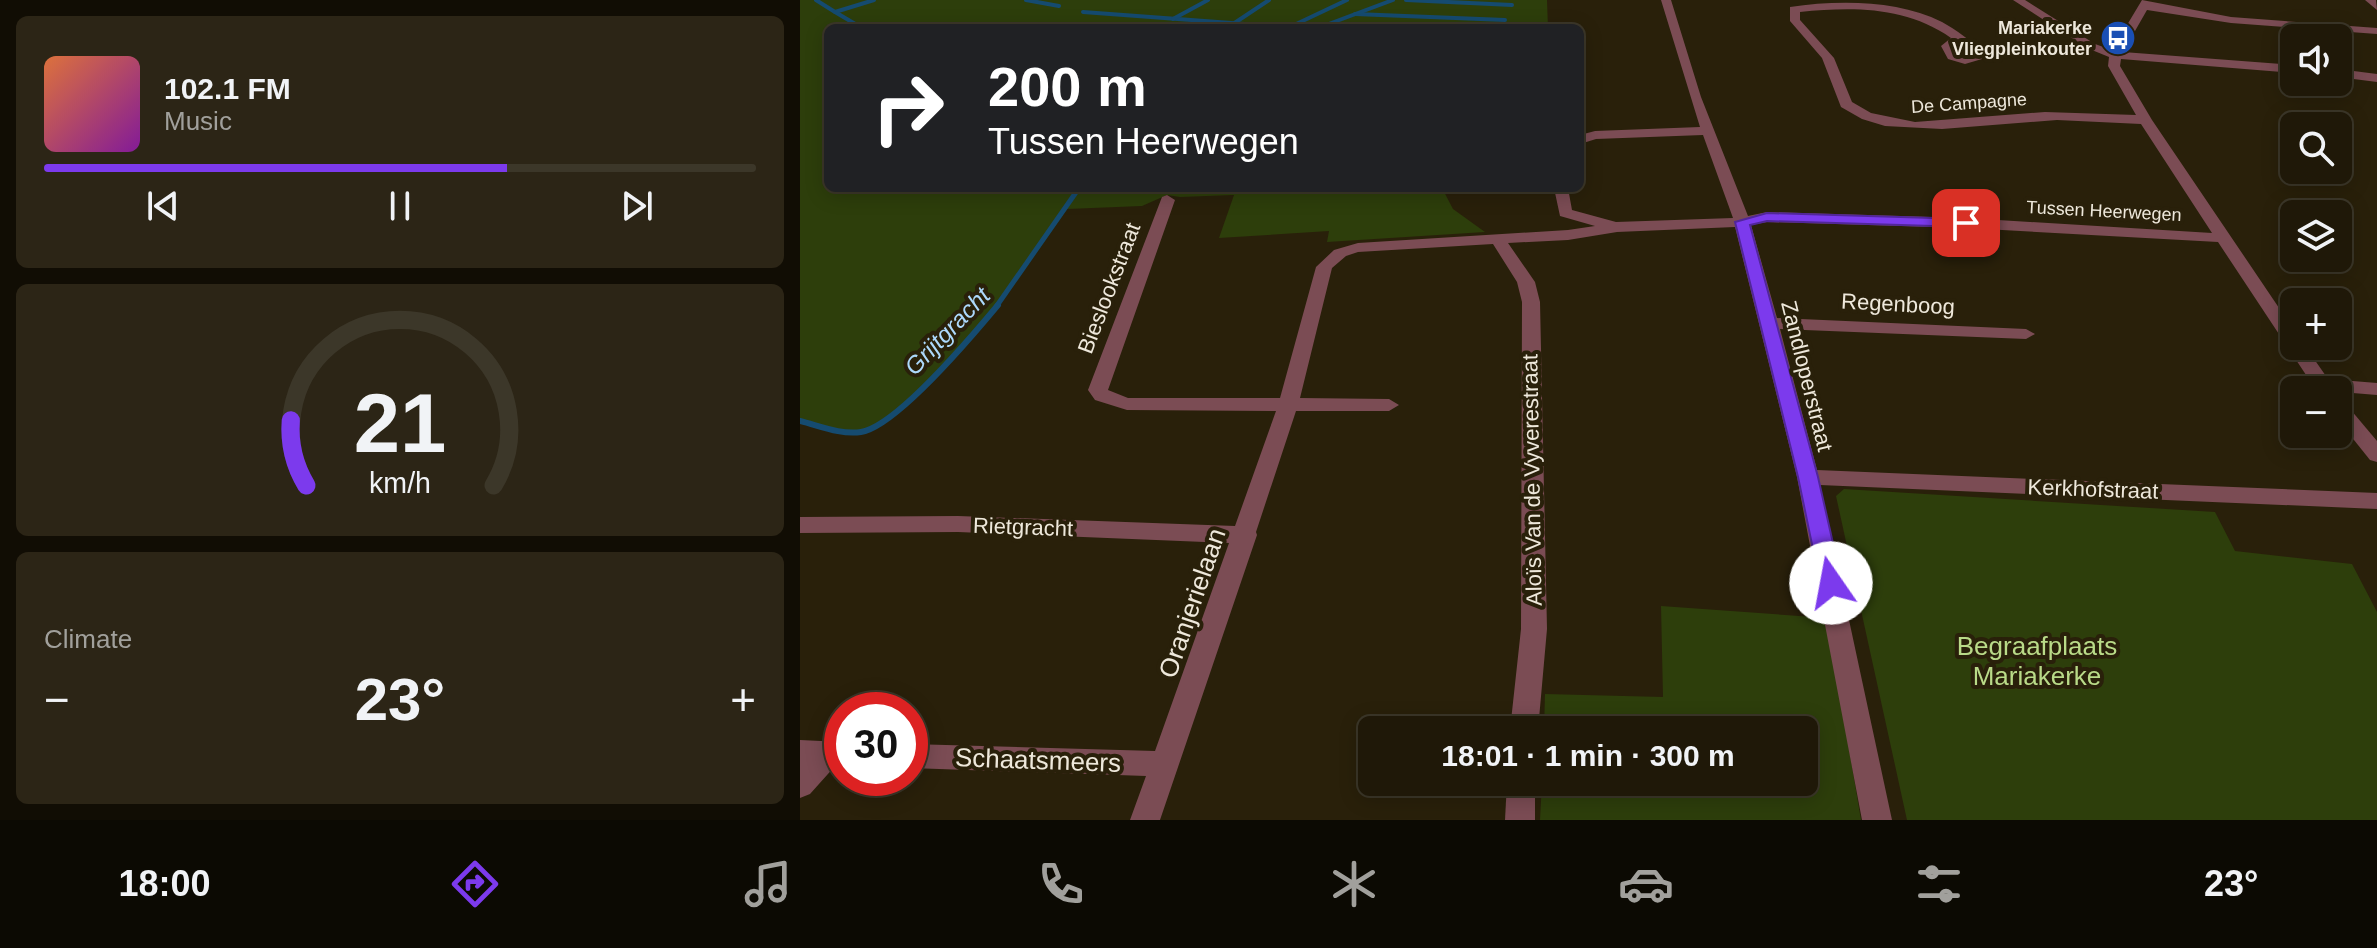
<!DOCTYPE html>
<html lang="en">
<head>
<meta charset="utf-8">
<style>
	body { margin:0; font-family:Arial,sans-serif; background:#2c2516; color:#f1f3f6; height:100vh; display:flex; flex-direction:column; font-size:30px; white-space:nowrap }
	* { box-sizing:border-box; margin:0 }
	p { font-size:26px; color:#a1a09c }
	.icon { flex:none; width:44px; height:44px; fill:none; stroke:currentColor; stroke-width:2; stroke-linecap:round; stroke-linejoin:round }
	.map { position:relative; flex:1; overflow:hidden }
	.side { display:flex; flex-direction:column; gap:16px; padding:16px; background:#110d04; width:800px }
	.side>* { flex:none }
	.hud { position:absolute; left:24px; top:24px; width:760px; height:168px; border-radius:12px; box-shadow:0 4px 20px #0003,0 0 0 2px #3c3729; background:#202124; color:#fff; overflow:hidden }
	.tools { position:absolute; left:1480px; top:24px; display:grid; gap:16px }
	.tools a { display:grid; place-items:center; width:72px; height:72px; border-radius:12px; background:#1f1808; box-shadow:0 4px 20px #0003,0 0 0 2px #3c3729; font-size:40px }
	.speed { position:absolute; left:24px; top:692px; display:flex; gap:16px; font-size:40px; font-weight:700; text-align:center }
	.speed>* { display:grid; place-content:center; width:104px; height:104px; border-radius:50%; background:#1f1808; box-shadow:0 4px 20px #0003,0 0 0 2px #3c3729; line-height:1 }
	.speed .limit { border:12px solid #d22; background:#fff; color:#111 }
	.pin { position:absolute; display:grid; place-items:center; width:68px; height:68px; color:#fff; margin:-34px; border-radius:16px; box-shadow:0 4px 12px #0006 }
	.me { position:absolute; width:88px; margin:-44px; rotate:348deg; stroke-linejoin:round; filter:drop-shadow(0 0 6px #0008) }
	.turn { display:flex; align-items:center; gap:28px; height:168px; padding:0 32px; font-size:36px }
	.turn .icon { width:104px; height:104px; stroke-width:2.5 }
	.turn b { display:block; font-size:56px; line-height:68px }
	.big { font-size:60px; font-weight:700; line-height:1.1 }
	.side .card { flex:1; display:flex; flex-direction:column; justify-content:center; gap:12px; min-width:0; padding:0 28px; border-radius:12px; background:#2c2516 }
	.side .dial { align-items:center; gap:0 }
	.dial svg { height:208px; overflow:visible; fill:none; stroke:#3c3729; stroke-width:7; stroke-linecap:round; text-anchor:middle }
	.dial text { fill:#f1f3f6; stroke:none }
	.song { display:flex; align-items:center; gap:24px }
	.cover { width:96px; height:96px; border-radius:12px; background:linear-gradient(135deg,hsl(20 70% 55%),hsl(290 70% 35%)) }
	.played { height:8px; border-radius:4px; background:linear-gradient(90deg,#7c3aed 65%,#3c3729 65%) }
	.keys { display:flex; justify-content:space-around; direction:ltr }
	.heat { display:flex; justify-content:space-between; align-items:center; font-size:44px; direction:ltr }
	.trip { position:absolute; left:558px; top:716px; width:460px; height:80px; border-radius:12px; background:#1f1808; box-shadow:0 4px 20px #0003,0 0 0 2px #3c3729; font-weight:700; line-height:80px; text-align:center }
	.tabs { display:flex; height:128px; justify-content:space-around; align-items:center; background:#0c0a03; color:#a1a09c }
	.tabs .icon { width:56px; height:56px }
	.tabs .active { color:#7c3aed }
	.tabs b { font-size:36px; color:#f1f3f6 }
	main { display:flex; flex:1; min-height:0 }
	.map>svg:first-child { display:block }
</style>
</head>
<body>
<main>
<section class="side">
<div class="card">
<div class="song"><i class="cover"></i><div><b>102.1 FM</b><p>Music</p></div></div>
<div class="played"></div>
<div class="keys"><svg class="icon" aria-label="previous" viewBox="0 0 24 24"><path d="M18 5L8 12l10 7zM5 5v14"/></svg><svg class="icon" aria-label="pause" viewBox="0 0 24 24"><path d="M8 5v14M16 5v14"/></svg><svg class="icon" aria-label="next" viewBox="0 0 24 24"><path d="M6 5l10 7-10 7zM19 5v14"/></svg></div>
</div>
<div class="card dial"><svg viewBox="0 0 100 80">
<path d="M14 69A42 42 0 1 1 86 69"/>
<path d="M14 69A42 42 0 0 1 8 44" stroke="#7c3aed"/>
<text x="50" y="56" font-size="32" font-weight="700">21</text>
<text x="50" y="72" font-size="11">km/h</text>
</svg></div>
<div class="card"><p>Climate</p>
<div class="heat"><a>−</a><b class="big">23°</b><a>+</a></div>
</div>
</section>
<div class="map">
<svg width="1577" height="820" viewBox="0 0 1577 820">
	<rect width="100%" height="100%" fill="#29200a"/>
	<g fill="#2d3e0b">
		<polygon points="0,0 747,0 748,28 28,28 28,188 642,188 653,209 685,232 527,242 529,231 419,238 434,195 380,197 367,195 342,206 267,209 192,316 123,387 80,425 64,432 47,432 0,421"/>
		<polygon points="1044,489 1415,512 1435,551 1552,564 1577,612 1577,820 1107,820 1036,496"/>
		<polygon points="861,606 1027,618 1061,820 740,820 742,782 1004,782 1004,730 744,730 745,694 863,697"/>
	</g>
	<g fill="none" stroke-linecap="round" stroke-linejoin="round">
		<g stroke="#154b70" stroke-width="4">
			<polyline points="16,0 35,12 74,0"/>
			<polyline points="226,0 259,6"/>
			<polyline points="606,0 712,5"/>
			<polyline points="35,12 62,28"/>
			<polyline points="283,12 500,28"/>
			<polyline points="555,14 705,20"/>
			<polyline points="373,19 408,0"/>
			<polyline points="433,24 469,0"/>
			<polyline points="492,26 547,0"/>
			<polyline points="518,28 593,0"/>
		</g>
		<polyline stroke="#154b70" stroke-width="5" points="196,307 279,188"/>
		<path stroke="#154b70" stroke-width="6" d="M0,421c20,5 41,14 61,11 36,-6 112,-97 137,-127"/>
		<g fill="#7b4c54" fill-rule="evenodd">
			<path d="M861,0h10l30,97 47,119 19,-4 199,6 246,15 -71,-109 -84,-4 -115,9 -57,-3 -23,-7 -21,-12 -19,-49 -32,-37v-14c49,-7 108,-7 152,15 15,8 28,19 41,29l-1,8 -17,5 -17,-5 -7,-13 10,-8c-46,-32 -98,-31 -151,-26v8l34,38 18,44 19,11 44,9 130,-10 91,3 -28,-49 1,-9 -22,-9 -74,-48h12l70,44 17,6 30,-50 89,17 146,11v6l-146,-11 -84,-13 -24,42 171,13v8l-173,-14 -1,7 32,54 142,210v16h11l23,33 49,4v12l-61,-5 -98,-148 -252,-14 -199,-6 -16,3 26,93 249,11 9,5 -9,5 -246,-10 37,141 560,23v16l-557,-24 72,335h-30l-65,-343 -62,-250 -118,5 -49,8 -60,3 27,39 5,20 7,327 -9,101h-28l11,-101 1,-327 -5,-20 -24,-38 -135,8 -12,4 -14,12 -32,130 89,1 10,6 -10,6h-93l-40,121 1,3 -97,285h-30l16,-44 -236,-8v-24l245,7 74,-208 -271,-11 -158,1v-16l158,-1 277,10 41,-115 -149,-1 -32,-10 -7,-10 74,-193 5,-2 8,5 -67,190 20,8h152l36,-131 18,-17 24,-7 210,-13 27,-4 -35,-10 -6,-28h14l4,22 44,12 117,-4 -30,-83 -107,4 -16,5v-9l15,-4 105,-4zM1158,43l15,11v1h-16l-4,-8z"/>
			<polygon points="1565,0 1576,0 1577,10"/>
			<polygon points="1538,69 1577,74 1577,82 1538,77"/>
			<polygon points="1538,401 1545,403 1577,441 1577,462 1570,460 1538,420"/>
			<polygon points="0,740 42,742 42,764 36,765 10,794 0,798"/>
			<polygon points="707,782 735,782 735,820 705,820"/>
		</g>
	</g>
	<polygon fill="#7c3aed" stroke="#51269a" stroke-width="2" points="967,213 1166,219 1173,223 1166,227 967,221 950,225 1018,477 1042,583 1039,588 1031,591 1023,588 1020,583 998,477 935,222"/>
	<defs>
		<symbol id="bus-disc" viewBox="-11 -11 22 22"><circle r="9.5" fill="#1a4fb4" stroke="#29200a"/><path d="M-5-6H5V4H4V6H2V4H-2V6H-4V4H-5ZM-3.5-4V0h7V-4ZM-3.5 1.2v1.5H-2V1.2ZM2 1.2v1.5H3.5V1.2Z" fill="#fff"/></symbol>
	</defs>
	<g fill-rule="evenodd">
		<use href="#bus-disc" x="1298" y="18" width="40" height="40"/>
	</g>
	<g text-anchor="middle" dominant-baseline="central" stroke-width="8" stroke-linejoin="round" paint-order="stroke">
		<g font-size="18" font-weight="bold" fill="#eee8db" stroke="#29200a" text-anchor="end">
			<text x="1292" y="28">Mariakerke<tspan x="1292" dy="21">Vliegpleinkouter</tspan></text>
		</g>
		<g font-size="18" fill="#eee8db" stroke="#29200a">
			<text transform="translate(1169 103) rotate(-4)">De Campagne</text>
			<text transform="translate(1304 211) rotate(3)">Tussen Heerwegen</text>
		</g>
		<g font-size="22" fill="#eee8db" stroke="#29200a">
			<text transform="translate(309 288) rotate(-69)">Bieslookstraat</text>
			<text transform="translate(1098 304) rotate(3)">Regenboog</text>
			<text transform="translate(1007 376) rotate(76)">Zandloperstraat</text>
			<text transform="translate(732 480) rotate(-91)">Aloïs Van de Vyverestraat</text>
			<text transform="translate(1293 489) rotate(2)">Kerkhofstraat</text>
			<text transform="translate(223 527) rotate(2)">Rietgracht</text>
		</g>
		<g font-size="24" font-style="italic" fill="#add9fc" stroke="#29200a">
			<text transform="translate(147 331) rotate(-46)">Grijtgracht</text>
		</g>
		<g font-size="26" fill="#eee8db" stroke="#29200a">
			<text transform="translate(392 603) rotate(-71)">Oranjerielaan</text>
			<text transform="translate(238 760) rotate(2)">Schaatsmeers</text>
		</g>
		<g font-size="26" fill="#b9da88" stroke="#29200a">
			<text x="1237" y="646">Begraafplaats<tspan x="1237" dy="30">Mariakerke</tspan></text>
		</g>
	</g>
</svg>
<div class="tools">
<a><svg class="icon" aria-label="sound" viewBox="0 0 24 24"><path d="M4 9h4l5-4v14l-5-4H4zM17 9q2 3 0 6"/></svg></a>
<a><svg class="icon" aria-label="search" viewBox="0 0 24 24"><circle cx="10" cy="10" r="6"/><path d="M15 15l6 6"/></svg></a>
<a><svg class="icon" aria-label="layers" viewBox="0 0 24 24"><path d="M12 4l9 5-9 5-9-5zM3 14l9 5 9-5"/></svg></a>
<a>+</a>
<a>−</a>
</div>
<div class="speed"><div class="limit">30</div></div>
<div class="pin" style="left:1166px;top:223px;background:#d93025"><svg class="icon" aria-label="arrive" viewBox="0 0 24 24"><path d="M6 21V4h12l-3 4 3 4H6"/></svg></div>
<svg class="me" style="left:1031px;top:583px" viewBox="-20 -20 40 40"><circle r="19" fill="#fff"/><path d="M0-13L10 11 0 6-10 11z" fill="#7c3aed"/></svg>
<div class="trip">18:01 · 1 min · 300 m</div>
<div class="hud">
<div class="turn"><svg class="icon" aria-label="right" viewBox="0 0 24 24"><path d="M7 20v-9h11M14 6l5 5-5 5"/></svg><div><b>200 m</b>Tussen Heerwegen</div></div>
</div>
</div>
</main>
<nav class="tabs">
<b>18:00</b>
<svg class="icon active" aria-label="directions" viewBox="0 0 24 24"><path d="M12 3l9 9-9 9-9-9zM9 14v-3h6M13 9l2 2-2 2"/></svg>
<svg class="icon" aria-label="music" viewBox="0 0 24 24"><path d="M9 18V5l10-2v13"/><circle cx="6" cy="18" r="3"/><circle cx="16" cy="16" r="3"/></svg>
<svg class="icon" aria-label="phone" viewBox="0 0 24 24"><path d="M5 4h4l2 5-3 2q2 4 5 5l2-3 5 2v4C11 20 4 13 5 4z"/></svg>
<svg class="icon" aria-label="climate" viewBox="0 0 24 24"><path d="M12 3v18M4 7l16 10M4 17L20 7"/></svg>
<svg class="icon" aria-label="car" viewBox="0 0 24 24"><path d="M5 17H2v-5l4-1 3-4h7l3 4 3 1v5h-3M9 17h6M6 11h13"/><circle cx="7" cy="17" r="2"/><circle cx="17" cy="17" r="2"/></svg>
<svg class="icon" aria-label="filters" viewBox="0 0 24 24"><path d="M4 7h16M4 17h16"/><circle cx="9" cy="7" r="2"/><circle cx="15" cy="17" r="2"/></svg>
<b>23°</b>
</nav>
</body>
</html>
